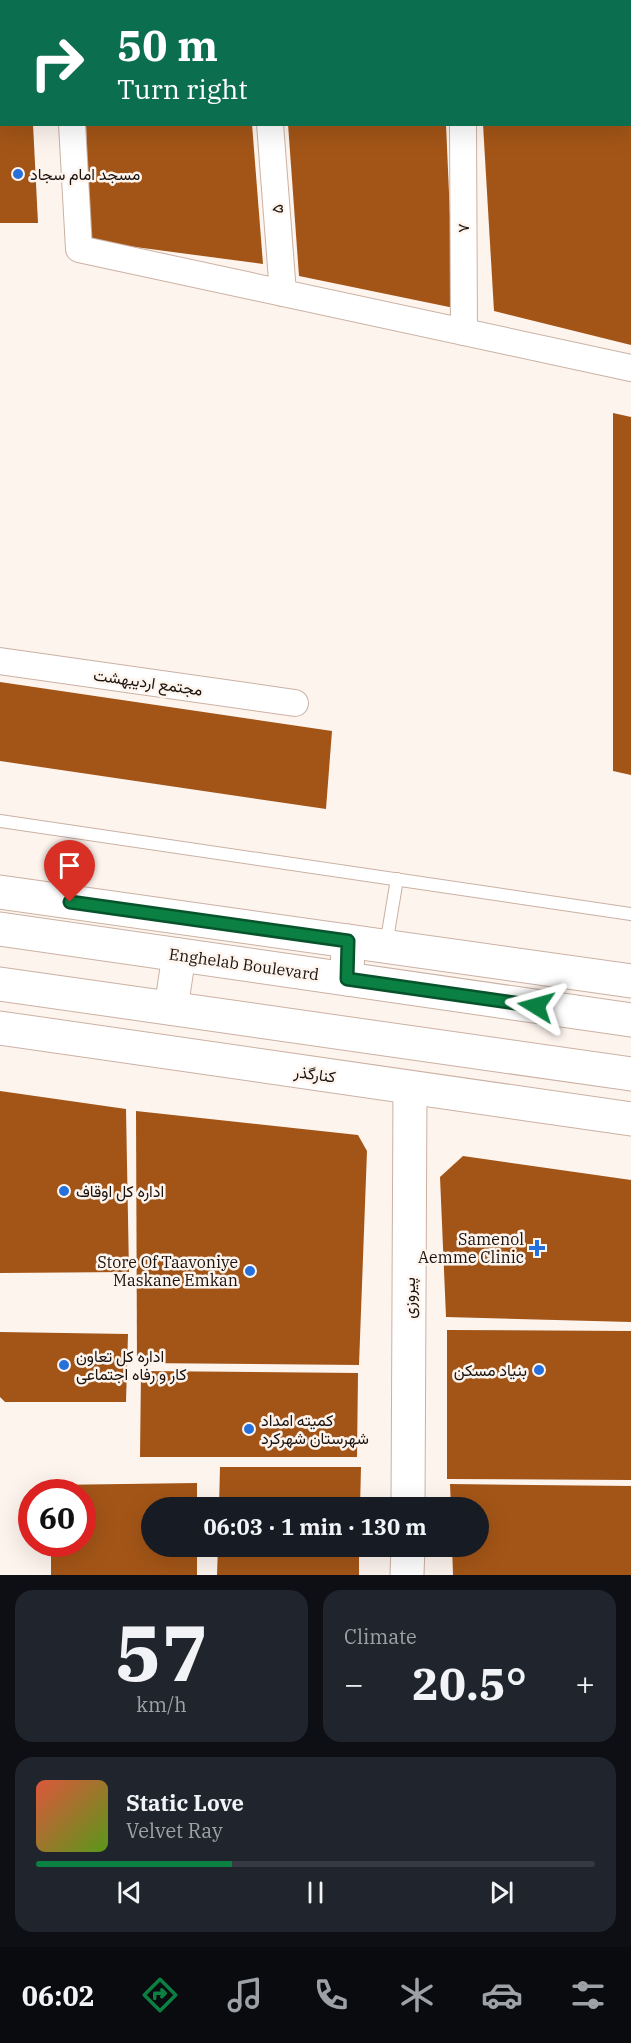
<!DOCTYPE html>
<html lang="en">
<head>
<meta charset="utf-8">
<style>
	body { margin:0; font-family:"IBM Plex Serif",Vazirmatn,serif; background:#20242c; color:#f1f3f6; height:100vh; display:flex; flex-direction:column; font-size:22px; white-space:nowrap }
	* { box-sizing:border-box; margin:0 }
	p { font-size:20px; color:#9ea1a6 }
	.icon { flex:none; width:33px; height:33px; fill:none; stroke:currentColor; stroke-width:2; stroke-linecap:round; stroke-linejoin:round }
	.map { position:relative; height:1575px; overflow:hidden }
	.side { display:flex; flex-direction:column; gap:15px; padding:15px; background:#0d0f14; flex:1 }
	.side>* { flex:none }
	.hud { position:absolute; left:0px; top:0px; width:632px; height:126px; box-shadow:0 6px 24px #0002; background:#0b6e4f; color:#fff; overflow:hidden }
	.speed { position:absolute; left:18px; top:1479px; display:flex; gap:12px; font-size:30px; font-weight:700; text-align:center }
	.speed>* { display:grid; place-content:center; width:78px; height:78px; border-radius:50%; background:#171b24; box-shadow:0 6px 24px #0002; line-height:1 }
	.speed .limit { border:9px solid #d22; background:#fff; color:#111 }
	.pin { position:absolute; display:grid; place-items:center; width:51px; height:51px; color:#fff; margin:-62px -26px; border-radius:50% 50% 50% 0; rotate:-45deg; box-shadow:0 0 6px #0007 }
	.pin .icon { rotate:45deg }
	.me { position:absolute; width:66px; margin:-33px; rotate:278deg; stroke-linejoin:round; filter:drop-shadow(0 0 4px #0008) }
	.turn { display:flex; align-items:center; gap:21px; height:126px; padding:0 18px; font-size:27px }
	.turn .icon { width:78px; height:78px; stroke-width:2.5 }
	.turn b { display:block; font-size:42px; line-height:51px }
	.big { font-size:45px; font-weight:700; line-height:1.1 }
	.side .tile { flex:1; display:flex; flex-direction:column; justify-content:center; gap:9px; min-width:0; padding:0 21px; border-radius:18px; background:#20242c }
	.side .dial { align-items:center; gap:0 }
	.dial b { font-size:78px; line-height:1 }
	.song { display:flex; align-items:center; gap:18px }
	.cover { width:72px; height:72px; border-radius:9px; background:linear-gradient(135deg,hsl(10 70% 55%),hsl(90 70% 35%)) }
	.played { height:6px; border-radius:3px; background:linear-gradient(90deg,#0b8043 35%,#363941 35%) }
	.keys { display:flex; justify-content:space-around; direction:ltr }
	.heat { display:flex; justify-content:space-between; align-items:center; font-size:33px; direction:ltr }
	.side .tiles { flex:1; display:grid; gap:15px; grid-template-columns:1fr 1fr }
	.tile:last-child { grid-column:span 2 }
	.trip { position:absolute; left:141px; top:1497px; width:348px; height:60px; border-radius:30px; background:#171b24; box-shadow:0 6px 24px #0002; font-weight:700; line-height:60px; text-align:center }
	.tabs { display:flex; height:96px; justify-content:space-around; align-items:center; background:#090b0e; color:#9ea1a6 }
	.tabs .icon { width:42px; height:42px }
	.tabs .on { color:#0b8043 }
	.tabs b { font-size:27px; color:#f1f3f6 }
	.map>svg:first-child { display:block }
</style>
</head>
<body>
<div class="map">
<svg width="631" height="1575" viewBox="0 0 631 1575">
	<rect width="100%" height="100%" fill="#fef4ee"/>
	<g fill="#a35517">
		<polygon points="0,124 33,124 38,223 0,223"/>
		<polygon points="86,124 252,124 263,264 90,241"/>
		<polygon points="288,124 446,124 454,308 299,276"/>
		<polygon points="483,124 631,124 631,345 494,311"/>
		<polygon points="613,413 631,417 631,775 613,771"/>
		<polygon points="0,682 332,731 326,809 0,761"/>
		<polygon points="0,1091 126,1109 129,1272 0,1273"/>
		<polygon points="136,1111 358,1135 367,1151 359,1365 137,1363"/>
		<polygon points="463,1156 631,1180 631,1322 446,1317 440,1177"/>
		<polygon points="447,1330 631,1331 631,1480 447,1479"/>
		<polygon points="0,1332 128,1334 126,1402 5,1402 0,1397"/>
		<polygon points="141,1371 358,1373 357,1457 140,1457"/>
		<polygon points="220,1467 361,1467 360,1508 219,1508"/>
		<polygon points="197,1483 197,1508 152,1508 152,1546 197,1546 197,1575 51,1575 51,1544 82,1544 82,1492 51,1492 51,1485"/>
		<polygon points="450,1484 631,1486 631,1575 453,1575 452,1546 478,1546 478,1508 451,1508"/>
		<polygon points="218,1546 359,1546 359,1575 217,1575"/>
	</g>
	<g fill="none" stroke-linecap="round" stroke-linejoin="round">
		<defs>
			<g id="lane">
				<polyline points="0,821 631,914"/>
				<polyline points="386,945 397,879"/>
			</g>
			<g id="street">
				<polyline points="65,0 65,2"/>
				<polyline points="261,0 261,2"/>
				<polyline points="462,0 462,2"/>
				<polyline points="72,124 79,249 631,368"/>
				<polyline points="270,124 283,293"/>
				<polyline points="463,124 464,332"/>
				<polyline points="0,661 295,703"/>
			</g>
			<g id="secondary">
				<polyline points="543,2 571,0"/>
				<polyline points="0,30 2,30"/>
				<polyline points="0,892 631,981"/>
				<polyline points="0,1028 631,1119"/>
				<polyline points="408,1508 410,1088"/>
				<polyline points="407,1575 408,1546"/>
			</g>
			<g id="primary">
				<polyline points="0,929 631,1020"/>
				<polyline points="347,979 348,941"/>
				<polyline points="0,984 631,1074"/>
				<polyline points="171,1008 179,955"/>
			</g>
		</defs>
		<use href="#lane" stroke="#cab1a3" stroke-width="14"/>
		<use href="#street" stroke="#cab1a3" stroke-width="28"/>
		<use href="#secondary" stroke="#cab1a3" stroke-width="35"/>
		<use href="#primary" stroke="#cab1a3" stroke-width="35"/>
		<use href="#lane" stroke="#fff" stroke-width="12"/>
		<use href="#street" stroke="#fff" stroke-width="26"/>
		<use href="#secondary" stroke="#fff" stroke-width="33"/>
		<use href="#primary" stroke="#fff" stroke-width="33"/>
	</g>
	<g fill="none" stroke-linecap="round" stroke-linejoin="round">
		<defs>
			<polyline id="route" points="70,902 348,941 347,979 536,1006"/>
		</defs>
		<use href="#route" stroke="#07532c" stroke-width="15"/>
		<use href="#route" stroke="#0b8043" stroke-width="10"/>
	</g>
	<g fill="#2670dc" stroke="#fef4ee" stroke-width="2">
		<circle cx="18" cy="174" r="6"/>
		<circle cx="64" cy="1191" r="6"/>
		<path d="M534 1239h6v6h6v6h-6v6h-6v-6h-6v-6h6z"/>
		<circle cx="250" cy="1271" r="6"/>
		<circle cx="64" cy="1365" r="6"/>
		<circle cx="539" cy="1370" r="6"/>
		<circle cx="249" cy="1429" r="6"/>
	</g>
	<g text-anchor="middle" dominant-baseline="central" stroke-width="5" stroke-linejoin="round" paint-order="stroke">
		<g font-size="16" fill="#1b120d" stroke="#fef4ee" text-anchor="start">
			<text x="30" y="174">مسجد امام سجاد</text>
			<text x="76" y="1191">اداره کل اوقاف</text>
			<text x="524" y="1239" text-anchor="end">Samenol<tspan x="524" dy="18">Aemme Clinic</tspan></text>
			<text x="238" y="1262" text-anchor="end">Store Of Taavoniye<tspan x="238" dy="18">Maskane Emkan</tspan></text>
			<text x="76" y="1356">اداره کل تعاون<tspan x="76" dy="18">کار و رفاه اجتماعی</tspan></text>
			<text x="527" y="1370" text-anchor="end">بنیاد مسکن</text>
			<text x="261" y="1420">کمیته امداد<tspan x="261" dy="18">شهرستان شهرکرد</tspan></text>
		</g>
		<g font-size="16" fill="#1b120d" stroke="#fef4ee">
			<text transform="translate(277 209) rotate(-94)">۵</text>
			<text transform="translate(463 228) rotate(-90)">۷</text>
			<text transform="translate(148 682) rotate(8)">مجتمع اردیبهشت</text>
			<text transform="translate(244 964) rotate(8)">Enghelab Boulevard</text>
			<text transform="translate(315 1074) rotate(8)">کنارگذر</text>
			<text transform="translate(409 1298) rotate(-90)">پیروزی</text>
		</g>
	</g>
</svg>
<div class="speed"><div class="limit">60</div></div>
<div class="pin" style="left:70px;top:902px;background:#d93025"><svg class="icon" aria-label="arrive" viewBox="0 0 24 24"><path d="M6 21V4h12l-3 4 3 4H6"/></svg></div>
<svg class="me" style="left:536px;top:1006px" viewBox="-20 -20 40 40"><path d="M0-17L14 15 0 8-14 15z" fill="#0b8043" stroke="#fff" stroke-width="4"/></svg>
<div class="trip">06:03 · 1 min · 130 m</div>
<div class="hud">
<div class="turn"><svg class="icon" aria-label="right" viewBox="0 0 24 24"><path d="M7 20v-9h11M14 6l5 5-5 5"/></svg><div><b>50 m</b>Turn right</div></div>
</div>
</div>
<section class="side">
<div class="tiles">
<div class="tile dial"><b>57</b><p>km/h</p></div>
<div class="tile"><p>Climate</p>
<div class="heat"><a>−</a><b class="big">20.5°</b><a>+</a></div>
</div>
<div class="tile">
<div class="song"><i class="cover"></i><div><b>Static Love</b><p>Velvet Ray</p></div></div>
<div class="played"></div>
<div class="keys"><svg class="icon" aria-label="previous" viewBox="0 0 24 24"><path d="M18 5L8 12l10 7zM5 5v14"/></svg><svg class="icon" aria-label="pause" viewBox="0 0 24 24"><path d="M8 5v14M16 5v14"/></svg><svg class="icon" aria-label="next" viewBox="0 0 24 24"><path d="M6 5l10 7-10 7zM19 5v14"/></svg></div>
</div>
</div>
</section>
<nav class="tabs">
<b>06:02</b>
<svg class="icon on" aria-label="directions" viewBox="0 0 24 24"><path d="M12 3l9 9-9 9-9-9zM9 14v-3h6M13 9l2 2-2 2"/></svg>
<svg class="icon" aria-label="music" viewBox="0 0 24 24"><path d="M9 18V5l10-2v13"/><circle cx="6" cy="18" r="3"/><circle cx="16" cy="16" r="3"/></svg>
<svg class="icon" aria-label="phone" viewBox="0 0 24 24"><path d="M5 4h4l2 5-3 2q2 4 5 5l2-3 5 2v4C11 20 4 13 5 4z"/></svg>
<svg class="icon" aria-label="climate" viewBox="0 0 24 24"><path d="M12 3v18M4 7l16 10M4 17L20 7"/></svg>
<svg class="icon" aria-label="car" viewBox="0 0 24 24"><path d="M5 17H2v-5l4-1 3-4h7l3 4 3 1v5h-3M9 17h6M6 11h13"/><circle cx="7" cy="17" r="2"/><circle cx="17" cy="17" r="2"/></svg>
<svg class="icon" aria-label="filters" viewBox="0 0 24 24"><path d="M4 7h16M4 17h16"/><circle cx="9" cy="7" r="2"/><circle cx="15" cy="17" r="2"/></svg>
</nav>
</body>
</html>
